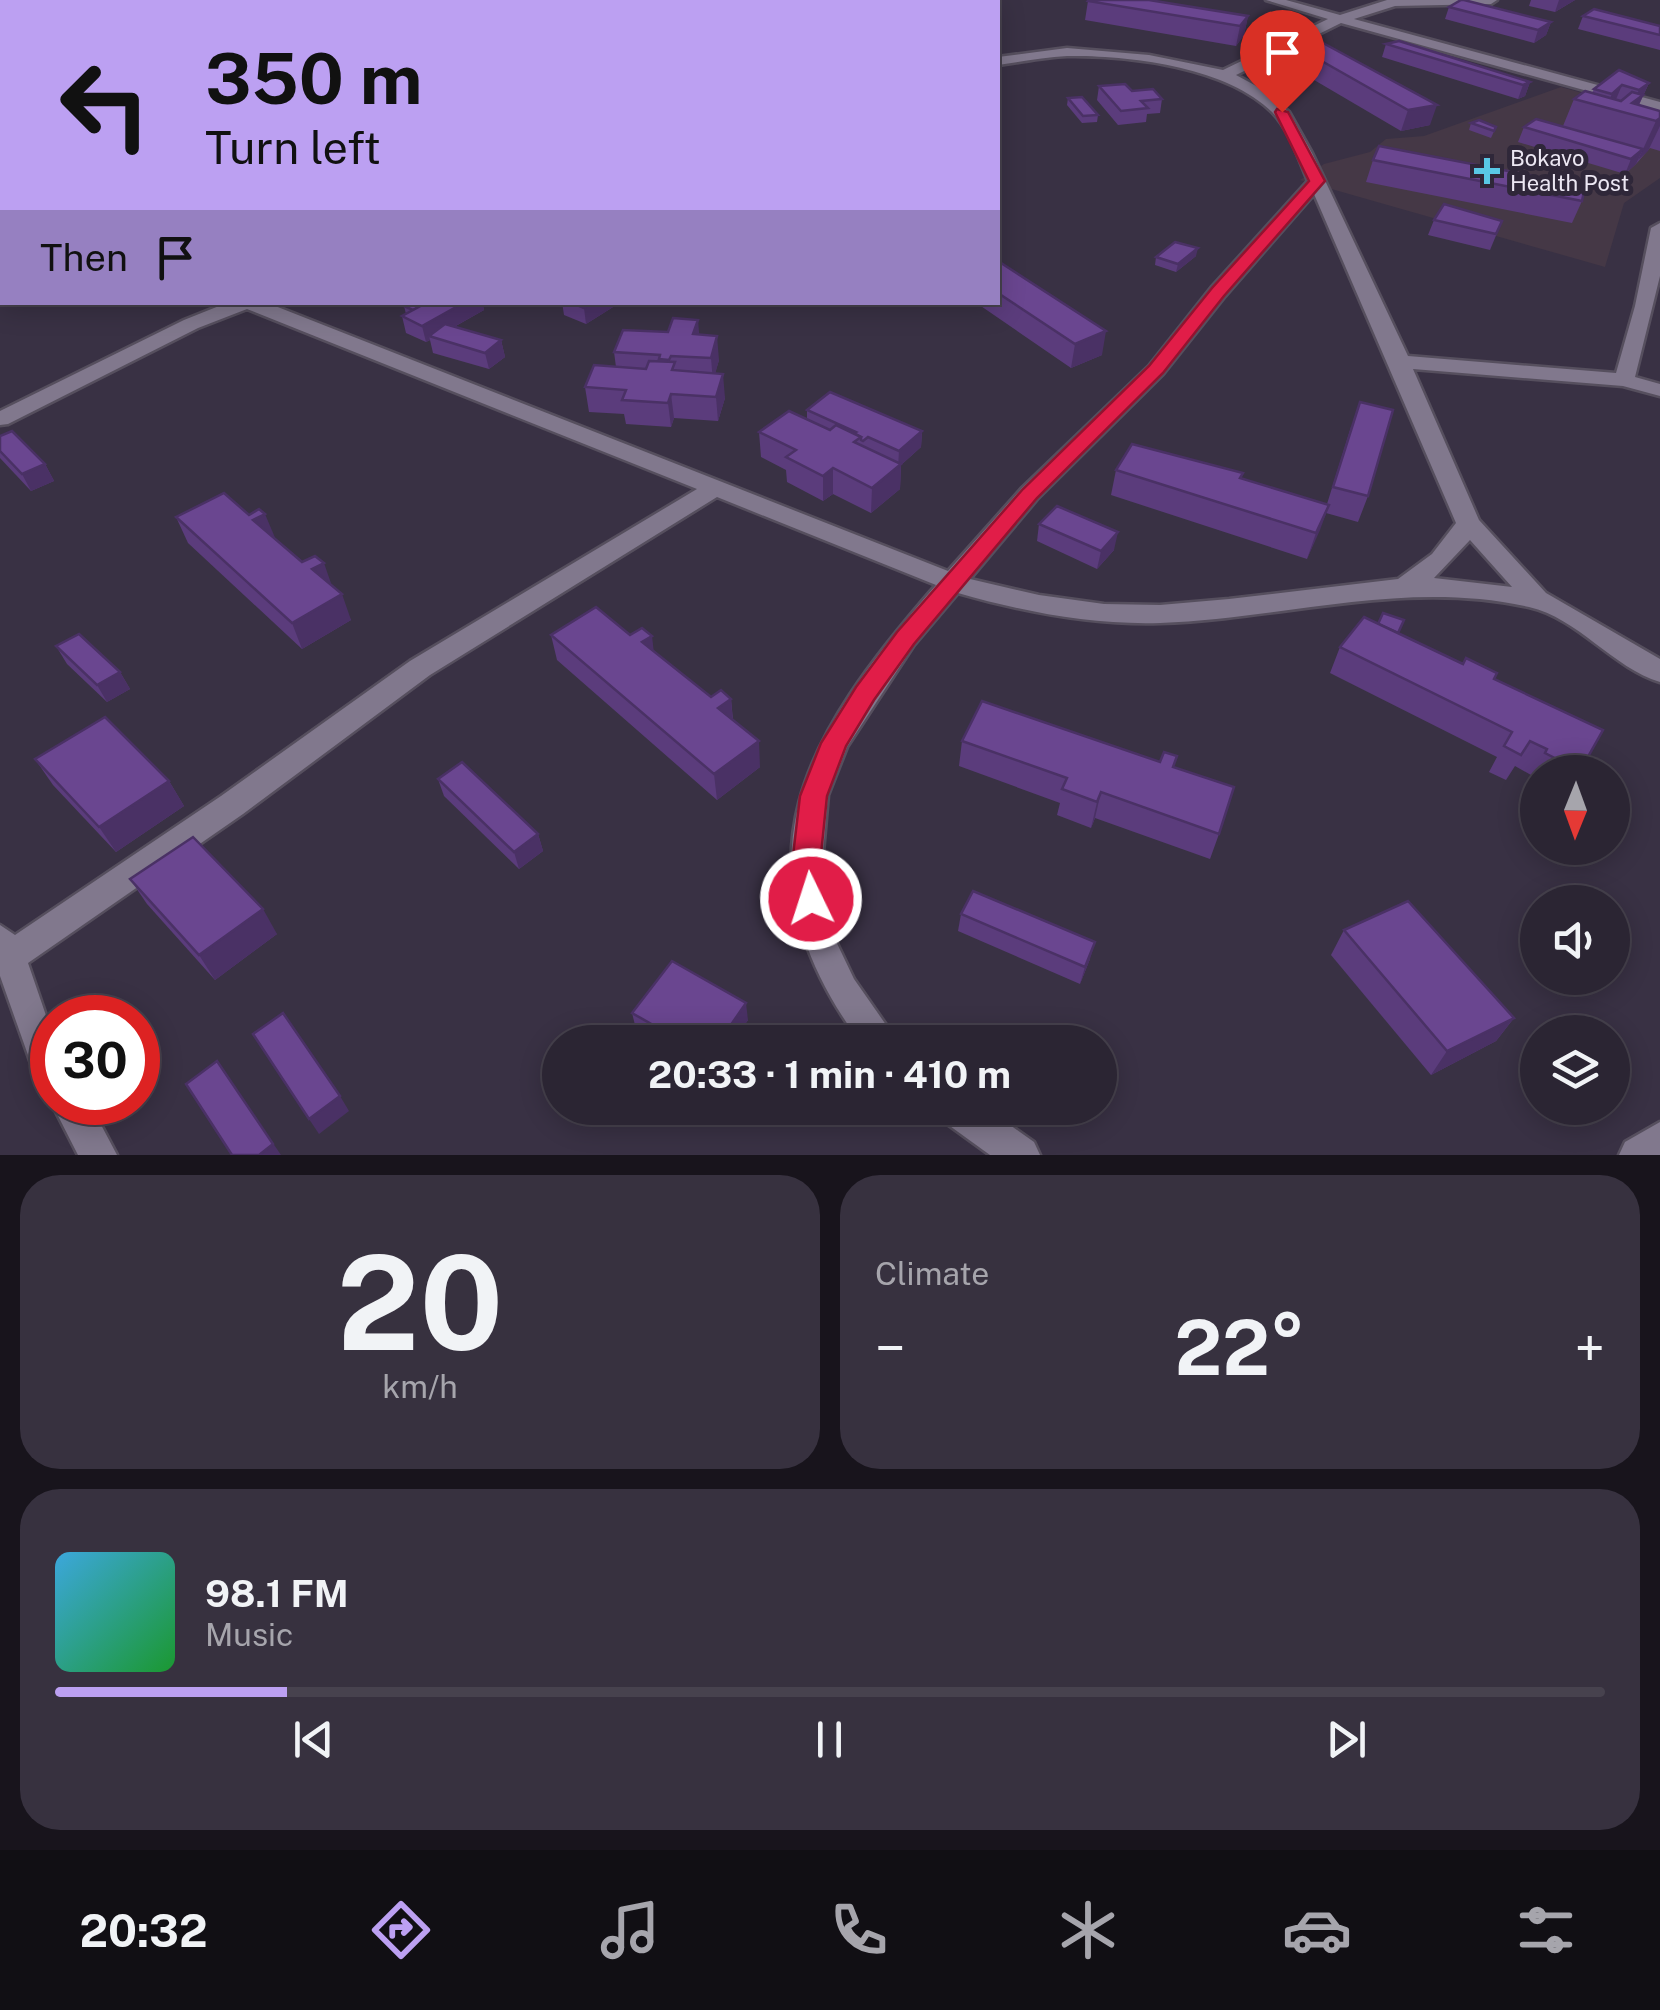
<!DOCTYPE html>
<html lang="en">
<head>
<meta charset="utf-8">
<style>
	body { margin:0; font-family:"Public Sans",sans-serif; background:#37313f; color:#f1f3f6; height:100vh; display:flex; flex-direction:column; font-size:38px; white-space:nowrap }
	* { box-sizing:border-box; margin:0 }
	p { font-size:32px; color:#a6a5ac }
	.icon { flex:none; width:55px; height:55px; fill:none; stroke:currentColor; stroke-width:2; stroke-linecap:round; stroke-linejoin:round }
	.map { position:relative; height:1155px; overflow:hidden }
	.sheet { display:flex; flex-direction:column; gap:20px; padding:20px; background:#18141c; flex:1 }
	.sheet>* { flex:none }
	.top-card { position:absolute; left:0px; top:0px; width:1000px; height:305px; box-shadow:0 5px 25px #0003,0 0 0 2px #47424e; background:#bca0f2; color:#111; overflow:hidden }
	.needle { width:65px; rotate:181deg }
	.controls { position:absolute; left:1520px; top:755px; display:grid; gap:20px }
	.controls a { display:grid; place-items:center; width:110px; height:110px; border-radius:50%; background:#2b2533; box-shadow:0 5px 25px #0003,0 0 0 2px #47424e; font-size:50px }
	.speed { position:absolute; left:30px; top:995px; display:flex; gap:20px; font-size:50px; font-weight:700; text-align:center }
	.speed>* { display:grid; place-content:center; width:130px; height:130px; border-radius:50%; background:#2b2533; box-shadow:0 5px 25px #0003,0 0 0 2px #47424e; line-height:1 }
	.speed .limit { border:15px solid #d22; background:#fff; color:#111 }
	.pin { position:absolute; display:grid; place-items:center; width:85px; height:85px; color:#fff; margin:-102px -42px; border-radius:50% 50% 50% 0; rotate:-45deg; box-shadow:0 0 10px #0007 }
	.pin .icon { rotate:45deg }
	.me { position:absolute; width:110px; margin:-55px; rotate:356deg; stroke-linejoin:round; filter:drop-shadow(0 0 8px #0008) }
	.turn { display:flex; align-items:center; gap:35px; height:210px; padding:0 40px; font-size:45px }
	.turn .icon { width:130px; height:130px; stroke-width:2.5 }
	.turn b { display:block; font-size:70px; line-height:85px }
	.then { display:flex; align-items:center; height:95px; padding:0 40px; background:#0003; gap:20px; font-size:38px }
	.big { font-size:75px; font-weight:700; line-height:1.1 }
	.sheet .tile { flex:1; display:flex; flex-direction:column; justify-content:center; gap:15px; min-width:0; padding:0 35px; border-radius:40px; background:#37313f }
	.sheet .dial { align-items:center; gap:0 }
	.dial b { font-size:130px; line-height:1 }
	.song { display:flex; align-items:center; gap:30px }
	.cover { width:120px; height:120px; border-radius:15px; background:linear-gradient(135deg,hsl(200 70% 55%),hsl(130 70% 35%)) }
	.played { height:10px; border-radius:5px; background:linear-gradient(90deg,#bca0f2 15%,#47424e 15%) }
	.keys { display:flex; justify-content:space-around; direction:ltr }
	.heat { display:flex; justify-content:space-between; align-items:center; font-size:55px; direction:ltr }
	.sheet .tiles { flex:1; display:grid; gap:20px; grid-template-columns:1fr 1fr }
	.tile:last-child { grid-column:span 2 }
	.trip { position:absolute; left:542px; top:1025px; width:575px; height:100px; border-radius:50px; background:#2b2533; box-shadow:0 5px 25px #0003,0 0 0 2px #47424e; font-weight:700; line-height:100px; text-align:center }
	.dock { display:flex; height:160px; justify-content:space-around; align-items:center; background:#110f14; color:#a6a5ac }
	.dock .icon { width:70px; height:70px }
	.dock .active { color:#bca0f2 }
	.dock b { font-size:45px; color:#f1f3f6 }
	.map>svg:first-child { display:block }
</style>
</head>
<body>
<div class="map">
<svg width="1660" height="1155" viewBox="0 0 1660 1155">
	<rect width="100%" height="100%" fill="#393144"/>
	<polygon fill="#453846" points="1561,87 1660,115 1660,178 1624,203 1605,267 1300,180 1324,164 1370,152 1386,139 1424,136"/>
	<g fill="none" stroke-linecap="round" stroke-linejoin="round">
		<defs>
			<g id="minor">
				<polygon points="836,0 852,0 853,2 837,2"/>
				<path d="M1266,0h20l54,15 47,-15h110l-6,4 -96,2 -41,13 306,83v9l-319,-88 -105,52 24,13 29,24 23,41 96,203 208,17 19,-67 16,-78 9,-5v53l-25,101 25,7v12l-37,-10 -210,-17 66,151 67,73 114,66v23c-47,-14 -82,-64 -131,-75 -125,-28 -245,12 -369,16 -69,2 -136,-11 -202,-30l-44,52 -67,102 -19,48 -6,69 10,69 22,46 44,63h-38c-132,-181 -55,-307 76,-457l-219,-88 -287,178 -187,139 -215,149 24,70v58l-13,-5 -39,-110v-51l15,10 206,-139 189,-135 287,-172 -450,-180 -49,19 -190,96 -8,1v-14l184,-91 45,-18h36l683,269 74,-83 127,-122 62,-78 97,-107c-9,-22 -19,-52 -36,-69 -45,-45 -143,-57 -205,-56 -23,1 -46,6 -69,9v-8l69,-9 82,7 74,15 105,-51zM1314,194l142,329 -24,31 -34,25 -169,20 -69,6 -56,-1 -65,-9 -69,-16 68,-81 125,-124 62,-78zM1470,540l42,47 -78,-9z"/>
				<polygon points="0,111 2,112 2,120 0,121"/>
				<rect x="0" y="179" width="2" height="10"/>
				<polygon points="52,1098 52,1102 89,1102 117,1155 78,1155 51,1102"/>
				<polygon points="938,1108 986,1108 1034,1142 1040,1155 990,1155 943,1121"/>
				<polygon points="1660,1122 1660,1155 1619,1155 1625,1142"/>
			</g>
		</defs>
		<use href="#minor" stroke="#564f5e" stroke-width="5"/>
		<use href="#minor" fill="#81788d" fill-rule="evenodd"/>
	</g>
	<g fill="#5b3c7c">
		<polygon points="91,0 120,0 117,2 92,2"/>
		<polygon points="199,0 266,0 267,2 201,2"/>
		<polygon points="287,0 318,0 315,2 330,2 288,2"/>
		<polygon points="1531,0 1575,0 1555,12 1529,6"/>
		<polygon points="1088,1 1248,16 1244,35 1236,46 1085,20"/>
		<polygon points="1449,7 1551,22 1546,35 1534,43 1445,19"/>
		<polygon points="1583,16 1660,26 1660,50 1578,29"/>
		<polygon points="1323,43 1430,125 1401,131 1292,67 1297,47"/>
		<polygon points="1386,44 1530,82 1525,96 1518,99 1382,57"/>
		<polygon points="1649,83 1639,105 1660,111 1660,151 1650,148 1636,164 1625,174 1518,142 1524,127 1563,126 1574,99 1592,93 1594,89"/>
		<polygon points="1099,86 1132,91 1162,99 1160,113 1147,114 1146,122 1118,125 1097,100"/>
		<polygon points="1068,98 1098,115 1097,122 1082,123 1067,105"/>
		<polygon points="1471,123 1496,127 1491,138 1469,130"/>
		<polygon points="1373,160 1582,201 1572,223 1366,182"/>
		<polygon points="1434,220 1502,221 1490,250 1428,235"/>
		<polygon points="1196,256 1176,272 1155,265 1156,257"/>
		<polygon points="998,261 1102,355 1071,368 975,302 998,302"/>
		<polygon points="411,302 482,302 484,310 454,327 501,340 505,357 489,369 433,353 430,340 426,342 406,333 402,316 406,314 404,306"/>
		<polygon points="562,302 621,302 586,324 564,315"/>
		<polygon points="699,335 719,360 715,373 725,398 718,421 674,418 671,427 626,424 624,414 589,412 585,387 616,367 614,352"/>
		<polygon points="807,410 922,431 921,447 901,465 900,489 871,513 833,494 823,501 787,482 786,470 761,457 759,432 807,420"/>
		<polygon points="1351,427 1368,496 1358,522 1326,513 1307,559 1111,495 1116,470 1241,478 1327,504"/>
		<polygon points="0,436 45,464 54,481 31,491 0,458"/>
		<polygon points="176,517 276,539 333,587 351,620 302,649 188,543"/>
		<polygon points="1039,524 1114,550 1097,569 1037,541"/>
		<polygon points="1399,633 1603,730 1579,772 1538,772 1538,783 1529,779 1531,775 1515,766 1506,780 1489,772 1497,757 1330,673 1340,647"/>
		<polygon points="551,635 630,635 654,651 711,697 731,699 733,720 760,767 717,800 557,660"/>
		<polygon points="56,646 120,672 130,689 107,702 67,664"/>
		<polygon points="962,741 1174,767 1219,834 1210,859 1095,818 1091,828 1057,815 1060,803 959,766"/>
		<polygon points="35,759 169,781 184,806 116,852 53,785"/>
		<polygon points="438,779 538,834 543,851 519,869 444,796"/>
		<polygon points="130,879 277,934 215,980 147,904"/>
		<polygon points="961,914 1090,959 1080,984 958,931"/>
		<polygon points="1344,930 1514,1018 1496,1041 1431,1075 1331,955"/>
		<polygon points="632,1013 748,1020 732,1042 659,1042 636,1029"/>
	</g>
	<g fill="#4a3165">
		<polygon points="14,0 38,0 37,2 9,2"/>
		<polygon points="232,0 252,0 247,2 233,2"/>
		<polygon points="495,0 523,0 523,2 486,2"/>
		<polygon points="1559,0 1575,0 1555,12"/>
		<polygon points="1248,16 1244,35 1236,46 1240,26"/>
		<polygon points="1551,22 1546,35 1534,43 1538,30"/>
		<polygon points="1530,82 1525,96 1518,99 1523,85"/>
		<polygon points="1649,83 1634,115 1627,113 1639,90"/>
		<polygon points="1622,85 1612,109 1606,107 1612,94"/>
		<polygon points="1437,105 1430,125 1401,131 1408,110"/>
		<polygon points="1660,118 1660,126 1648,151 1638,160 1656,121"/>
		<polygon points="1643,149 1636,164 1625,174 1631,159"/>
		<polygon points="1198,248 1196,256 1176,272 1178,264"/>
		<polygon points="465,302 482,302 484,310 434,338 429,336 430,340 426,342 422,326"/>
		<polygon points="593,302 621,302 586,324 584,308"/>
		<polygon points="698,320 700,343 695,358 693,334"/>
		<polygon points="1106,331 1102,355 1071,368 1075,344"/>
		<polygon points="717,336 719,360 713,382 711,358"/>
		<polygon points="501,340 505,357 489,369 485,353"/>
		<polygon points="723,374 725,398 718,421 716,397"/>
		<polygon points="671,394 674,418 671,427 668,403"/>
		<polygon points="922,431 921,447 901,465 900,489 871,513 872,488 898,467 899,451"/>
		<polygon points="45,464 54,481 31,491 22,474"/>
		<polygon points="833,468 833,494 823,501 823,476"/>
		<polygon points="1329,505 1320,530 1307,559 1316,533"/>
		<polygon points="265,514 276,540 253,520"/>
		<polygon points="1118,532 1114,550 1097,569 1101,551"/>
		<polygon points="324,563 333,589 312,569"/>
		<polygon points="342,594 351,620 302,649 292,623"/>
		<polygon points="652,636 655,662 642,642"/>
		<polygon points="120,672 130,689 107,702 97,685"/>
		<polygon points="731,699 733,724 718,708"/>
		<polygon points="759,741 760,767 717,800 714,774"/>
		<polygon points="169,781 184,806 116,852 99,827"/>
		<polygon points="1101,792 1095,818 1091,828 1097,802"/>
		<polygon points="538,834 543,851 519,869 514,852"/>
		<polygon points="263,909 277,934 215,980 199,955"/>
		<polygon points="1095,942 1090,959 1080,984 1085,967"/>
		<polygon points="746,1003 748,1020 732,1042 719,1042"/>
		<polygon points="1514,1018 1496,1041 1431,1075 1447,1051"/>
		<polygon points="217,1061 281,1155 259,1155"/>
		<polygon points="340,1096 349,1111 319,1134 309,1119"/>
	</g>
	<g fill="#6a4690" stroke="#4a3165" stroke-width="2.5">
		<polygon points="0,0 14,0 9,2 2,2 2,6 0,8"/>
		<polygon points="32,0 45,0 79,1 28,2"/>
		<polygon points="252,0 266,0 260,2 246,2"/>
		<polygon points="471,0 495,0 486,2 477,2"/>
		<polygon points="699,0 723,0 713,2"/>
		<polygon points="728,0 777,0 784,2 733,2"/>
		<polygon points="1089,0 1149,0 1248,16 1240,26 1088,1"/>
		<polygon points="1461,0 1464,0 1551,22 1538,30 1449,7"/>
		<polygon points="1594,9 1660,26 1660,35 1583,16"/>
		<polygon points="1399,41 1530,82 1523,85 1386,44"/>
		<polygon points="1323,43 1437,105 1408,110 1297,47"/>
		<polygon points="1619,70 1649,83 1639,90 1622,85 1612,94 1594,89"/>
		<polygon points="1125,84 1132,91 1153,89 1162,99 1141,101 1148,108 1121,111 1099,86"/>
		<polygon points="1585,91 1621,101 1632,92 1643,95 1632,103 1660,111 1660,118 1656,121 1574,99"/>
		<polygon points="1082,97 1098,115 1083,116 1068,98"/>
		<polygon points="1536,119 1643,149 1631,159 1524,127"/>
		<polygon points="1479,120 1496,127 1494,131 1471,123"/>
		<polygon points="1379,146 1585,186 1582,201 1373,160"/>
		<polygon points="1444,204 1502,221 1496,234 1434,220"/>
		<polygon points="1175,242 1198,248 1178,264 1156,257"/>
		<polygon points="998,261 1106,331 1075,344 998,293"/>
		<polygon points="411,302 428,302 413,310 404,306"/>
		<polygon points="428,302 465,302 422,326 402,316"/>
		<polygon points="570,302 593,302 584,308"/>
		<polygon points="673,318 698,320 693,334 717,336 711,358 671,356 669,360 659,359 660,355 614,352 623,330 668,332"/>
		<polygon points="445,324 501,340 485,353 429,336"/>
		<polygon points="649,361 675,362 672,370 723,374 716,397 671,394 668,403 622,400 626,390 585,387 594,365 646,369"/>
		<polygon points="830,392 922,431 899,451 868,437 863,441 861,440 861,437 854,433 856,432 807,410"/>
		<polygon points="1360,402 1393,410 1368,496 1333,487"/>
		<polygon points="789,411 830,430 836,425 861,437 854,442 901,464 872,488 833,468 823,476 786,457 796,450 759,432"/>
		<polygon points="12,431 45,464 22,474 0,451 0,436"/>
		<polygon points="1132,444 1243,473 1240,478 1329,505 1316,533 1116,470"/>
		<polygon points="224,493 249,515 259,509 265,514 253,520 302,562 315,556 324,563 312,569 342,594 292,623 176,517"/>
		<polygon points="1057,506 1118,532 1101,551 1039,524"/>
		<polygon points="596,607 630,635 642,628 652,636 642,642 711,697 721,690 731,699 718,708 759,741 714,774 551,635"/>
		<polygon points="1383,613 1404,620 1398,633 1378,624"/>
		<polygon points="1364,617 1463,664 1466,658 1497,673 1494,679 1603,730 1580,771 1545,753 1547,749 1530,741 1521,755 1504,746 1512,732 1340,647"/>
		<polygon points="79,634 120,672 97,685 56,646"/>
		<polygon points="982,701 1160,762 1164,752 1177,756 1173,767 1234,787 1219,834 1101,792 1097,802 1062,789 1067,778 962,741"/>
		<polygon points="105,717 169,781 99,827 35,759"/>
		<polygon points="462,762 538,834 514,852 438,779"/>
		<polygon points="193,837 263,909 199,955 130,879"/>
		<polygon points="973,891 1095,942 1085,967 961,914"/>
		<polygon points="1408,901 1514,1018 1447,1051 1344,930"/>
		<polygon points="672,961 746,1003 719,1042 683,1042 632,1013"/>
		<polygon points="283,1013 340,1096 309,1119 253,1034"/>
		<polygon points="217,1061 273,1144 259,1155 232,1155 186,1084"/>
	</g>
	<polygon fill="#e11d48" stroke="#92132f" stroke-width="2.5" points="1277,109 1288,112 1325,181 1224,296 1163,373 1037,498 914,644 874,700 846,746 827,796 820,864 826,899 821,908 811,911 801,908 792,864 800,796 821,743 856,687 897,632 1023,489 1149,366 1212,288 1309,181 1275,112"/>
	<path fill="#59c8e5" stroke="#2f2739" stroke-width="4" d="M1482 156h10v10h10v10h-10v10h-10v-10h-10v-10h10z"/>
	<g text-anchor="middle" dominant-baseline="central" stroke-width="10" stroke-linejoin="round" paint-order="stroke">
		<g font-size="22" fill="#ece7f3" stroke="#2f2739" text-anchor="start">
			<text x="1510" y="158">Bokavo<tspan x="1510" dy="25">Health Post</tspan></text>
		</g>
	</g>
</svg>
<div class="controls">
<a><svg class="needle" viewBox="-14 -14 28 28"><path d="M0-13l5 13h-10z" fill="#e53935"/><path d="M0 13l5-13h-10z" fill="#a6a5ac"/></svg></a>
<a><svg class="icon" aria-label="sound" viewBox="0 0 24 24"><path d="M4 9h4l5-4v14l-5-4H4zM17 9q2 3 0 6"/></svg></a>
<a><svg class="icon" aria-label="layers" viewBox="0 0 24 24"><path d="M12 4l9 5-9 5-9-5zM3 14l9 5 9-5"/></svg></a>
</div>
<div class="speed"><div class="limit">30</div></div>
<div class="pin" style="left:1282px;top:112px;background:#d93025"><svg class="icon" aria-label="arrive" viewBox="0 0 24 24"><path d="M6 21V4h12l-3 4 3 4H6"/></svg></div>
<svg class="me" style="left:811px;top:899px" viewBox="-20 -20 40 40"><circle r="17" fill="#e11d48" stroke="#fff" stroke-width="3"/><path d="M0-11L8 9 0 5-8 9z" fill="#fff"/></svg>
<div class="trip">20:33 · 1 min · 410 m</div>
<div class="top-card">
<div class="turn"><svg class="icon" aria-label="left" viewBox="0 0 24 24"><path d="M17 20v-9H6M10 6l-5 5 5 5"/></svg><div><b>350 m</b>Turn left</div></div>
<div class="then">Then<svg class="icon" aria-label="arrive" viewBox="0 0 24 24"><path d="M6 21V4h12l-3 4 3 4H6"/></svg></div>
</div>
</div>
<section class="sheet">
<div class="tiles">
<div class="tile dial"><b>20</b><p>km/h</p></div>
<div class="tile"><p>Climate</p>
<div class="heat"><a>−</a><b class="big">22°</b><a>+</a></div>
</div>
<div class="tile">
<div class="song"><i class="cover"></i><div><b>98.1 FM</b><p>Music</p></div></div>
<div class="played"></div>
<div class="keys"><svg class="icon" aria-label="previous" viewBox="0 0 24 24"><path d="M18 5L8 12l10 7zM5 5v14"/></svg><svg class="icon" aria-label="pause" viewBox="0 0 24 24"><path d="M8 5v14M16 5v14"/></svg><svg class="icon" aria-label="next" viewBox="0 0 24 24"><path d="M6 5l10 7-10 7zM19 5v14"/></svg></div>
</div>
</div>
</section>
<nav class="dock">
<b>20:32</b>
<svg class="icon active" aria-label="directions" viewBox="0 0 24 24"><path d="M12 3l9 9-9 9-9-9zM9 14v-3h6M13 9l2 2-2 2"/></svg>
<svg class="icon" aria-label="music" viewBox="0 0 24 24"><path d="M9 18V5l10-2v13"/><circle cx="6" cy="18" r="3"/><circle cx="16" cy="16" r="3"/></svg>
<svg class="icon" aria-label="phone" viewBox="0 0 24 24"><path d="M5 4h4l2 5-3 2q2 4 5 5l2-3 5 2v4C11 20 4 13 5 4z"/></svg>
<svg class="icon" aria-label="climate" viewBox="0 0 24 24"><path d="M12 3v18M4 7l16 10M4 17L20 7"/></svg>
<svg class="icon" aria-label="car" viewBox="0 0 24 24"><path d="M5 17H2v-5l4-1 3-4h7l3 4 3 1v5h-3M9 17h6M6 11h13"/><circle cx="7" cy="17" r="2"/><circle cx="17" cy="17" r="2"/></svg>
<svg class="icon" aria-label="filters" viewBox="0 0 24 24"><path d="M4 7h16M4 17h16"/><circle cx="9" cy="7" r="2"/><circle cx="15" cy="17" r="2"/></svg>
</nav>
</body>
</html>
